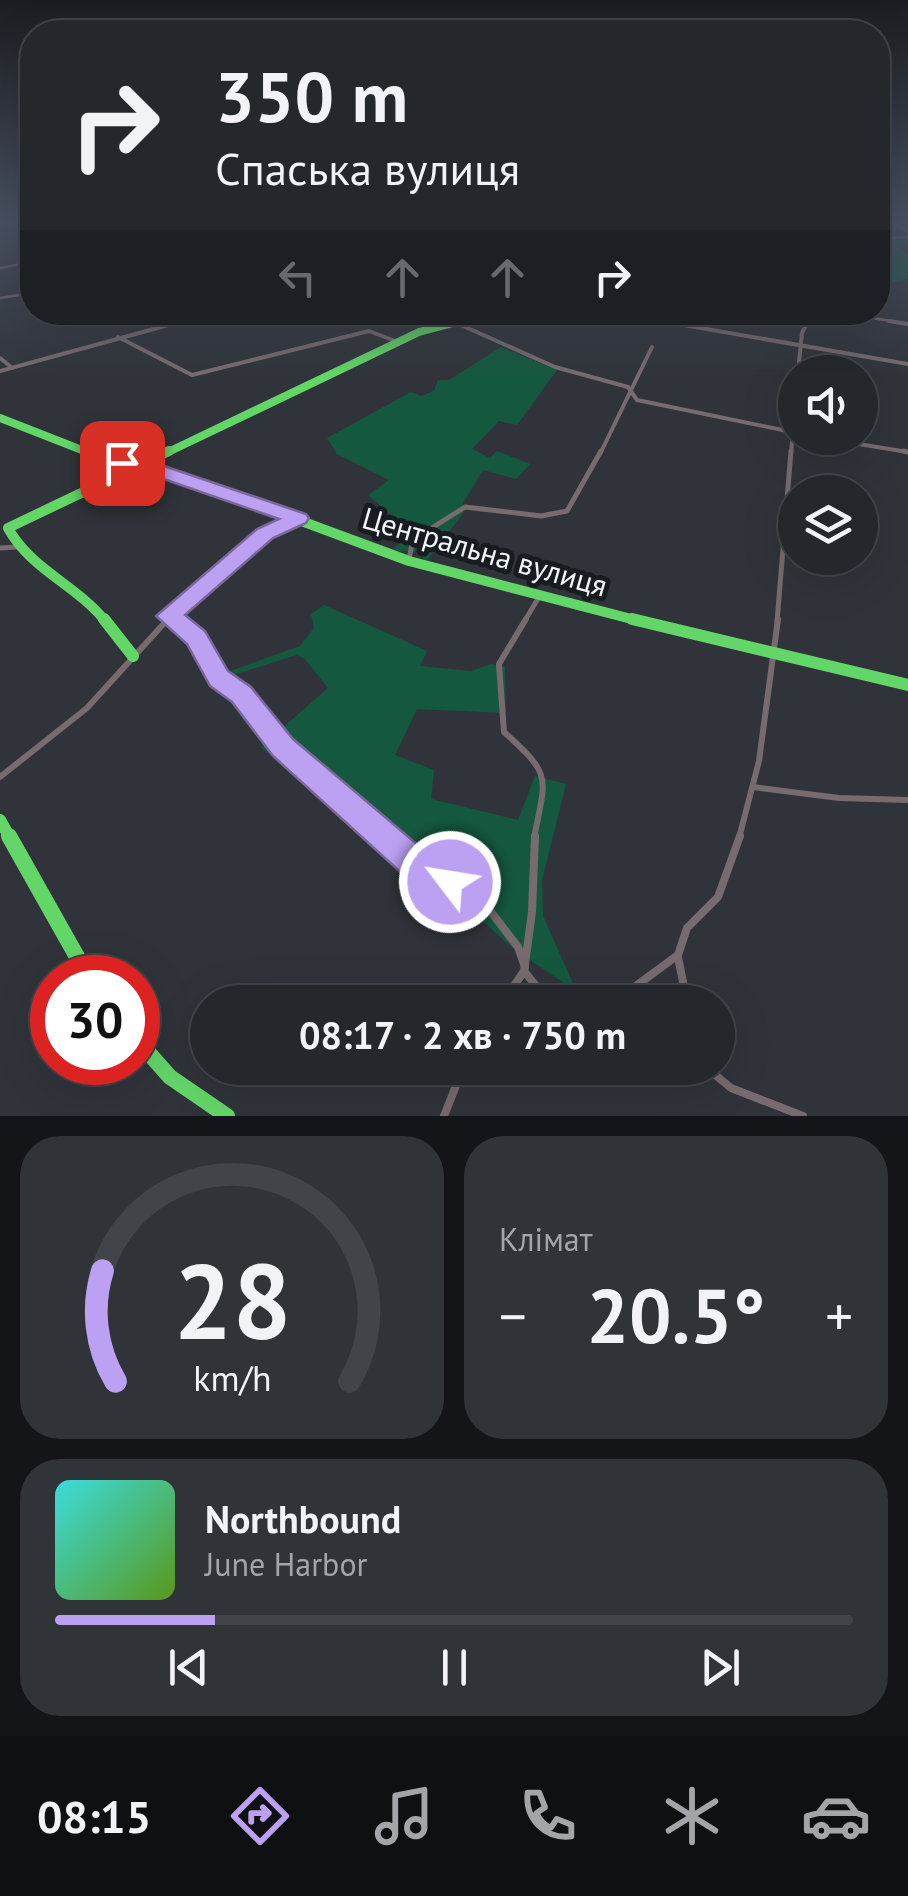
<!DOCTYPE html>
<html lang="uk">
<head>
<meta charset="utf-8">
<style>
	body { margin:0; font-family:"PT Sans",sans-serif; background:#303338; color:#f1f3f6; height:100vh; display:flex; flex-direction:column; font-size:38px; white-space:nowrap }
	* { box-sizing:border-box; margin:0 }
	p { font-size:32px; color:#a3a5a9 }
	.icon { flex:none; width:55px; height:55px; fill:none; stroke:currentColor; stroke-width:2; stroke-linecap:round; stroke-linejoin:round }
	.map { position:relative; height:1116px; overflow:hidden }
	.sheet { display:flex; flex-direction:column; gap:20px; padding:20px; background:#141518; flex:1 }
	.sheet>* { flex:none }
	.guide { position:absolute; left:20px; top:20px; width:870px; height:305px; border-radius:40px; box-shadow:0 10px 40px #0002,0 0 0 2px #414448; background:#24272c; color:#f1f3f6; overflow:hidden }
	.buttons { position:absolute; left:778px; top:355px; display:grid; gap:20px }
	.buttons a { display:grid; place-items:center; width:100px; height:100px; border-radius:50%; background:#24272c; box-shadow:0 10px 40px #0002,0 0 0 2px #414448; font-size:50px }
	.speed { position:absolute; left:30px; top:955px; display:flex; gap:20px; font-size:50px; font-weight:700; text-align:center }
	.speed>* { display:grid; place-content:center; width:130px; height:130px; border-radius:50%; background:#24272c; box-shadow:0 10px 40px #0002,0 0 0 2px #414448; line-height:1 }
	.speed .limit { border:15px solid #d22; background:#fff; color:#111 }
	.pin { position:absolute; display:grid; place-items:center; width:85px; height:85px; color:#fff; margin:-42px; border-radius:20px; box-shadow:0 5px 15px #0006 }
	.me { position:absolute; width:110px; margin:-55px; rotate:301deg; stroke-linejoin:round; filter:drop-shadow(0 0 8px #0008) }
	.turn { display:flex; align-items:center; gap:35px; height:210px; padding:0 30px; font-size:45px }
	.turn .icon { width:130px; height:130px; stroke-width:2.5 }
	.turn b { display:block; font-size:70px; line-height:85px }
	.lanes { display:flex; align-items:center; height:95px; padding:0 30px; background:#0003; justify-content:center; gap:50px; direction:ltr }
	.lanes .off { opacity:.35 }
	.big { font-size:75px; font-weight:800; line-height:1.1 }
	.sheet .widget { flex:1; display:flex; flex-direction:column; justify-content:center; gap:15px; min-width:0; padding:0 35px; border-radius:40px; background:#303338 }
	.sheet .dial { align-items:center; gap:0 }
	.dial svg { height:260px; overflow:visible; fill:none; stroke:#414448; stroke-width:7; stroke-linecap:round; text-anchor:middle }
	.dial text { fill:#f1f3f6; stroke:none }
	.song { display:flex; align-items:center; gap:30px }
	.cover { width:120px; height:120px; border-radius:15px; background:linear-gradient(135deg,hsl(180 70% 55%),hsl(90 70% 35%)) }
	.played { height:10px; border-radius:5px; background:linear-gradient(90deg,#bca0f2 20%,#414448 20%) }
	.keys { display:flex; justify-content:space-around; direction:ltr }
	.heat { display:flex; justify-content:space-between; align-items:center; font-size:55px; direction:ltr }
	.sheet .tiles { flex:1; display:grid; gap:20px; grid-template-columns:1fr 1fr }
	.widget:last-child { grid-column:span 2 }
	.trip { position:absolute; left:190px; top:985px; width:545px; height:100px; border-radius:50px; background:#24272c; box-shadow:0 10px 40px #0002,0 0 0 2px #414448; font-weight:800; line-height:100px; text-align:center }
	.menu { display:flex; height:160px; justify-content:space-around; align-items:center; background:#0e1012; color:#a3a5a9 }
	.menu .icon { width:70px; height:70px }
	.menu .selected { color:#bca0f2 }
	.menu b { font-size:45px; color:#f1f3f6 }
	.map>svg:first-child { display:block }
</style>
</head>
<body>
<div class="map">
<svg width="908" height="1116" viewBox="0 0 908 1116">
	<rect width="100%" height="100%" fill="#30343a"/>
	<g fill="#14593f">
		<polygon points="878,233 886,238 908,236 908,244 896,245 908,254 908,279 878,286"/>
		<polygon points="501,347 557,370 517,425 499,421 472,449 490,458 497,451 530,464 516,479 483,470 463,503 464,512 425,563 421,551 390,551 413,534 368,495 389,480 337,454 327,438 411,392 421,396 434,391 438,380 449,380"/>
		<polygon points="324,605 427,651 420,666 471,671 491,664 505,667 506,713 417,709 395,755 434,770 431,799 518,820 535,776 566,784 542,880 543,916 575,988 591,1001 515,950 477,916 425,887 261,747 328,688 304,658 296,655 218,680 189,636 170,621 176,614 199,637 219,670 225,673 300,646 314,628 311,614"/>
	</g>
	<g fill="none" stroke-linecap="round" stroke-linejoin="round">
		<g stroke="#776b6f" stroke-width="2.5">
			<polyline points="891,221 908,232"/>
			<polyline points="878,239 908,237"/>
			<polyline points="0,268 32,262"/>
			<polyline points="0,298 32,293"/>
			<polyline points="432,312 457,323"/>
			<polyline points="834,312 904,323"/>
			<polyline points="172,323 224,312"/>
			<polyline points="807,323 813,312"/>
		</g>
		<g stroke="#776b6f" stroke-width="4">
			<polyline points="452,321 555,367 628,387 637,400 792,432"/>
			<polyline points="889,321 908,324"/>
			<polyline points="672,323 908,364"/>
			<polyline points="118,337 192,375 369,331 398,342"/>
			<polyline points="0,358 11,367"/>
			<polyline points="0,371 183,321"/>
			<polyline points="798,372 802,333 808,321"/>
			<polyline points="821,438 908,452"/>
			<polyline points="600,454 652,347"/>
			<polyline points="791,454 795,405"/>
		</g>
		<g stroke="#776b6f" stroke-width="5">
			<polyline points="903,451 908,452"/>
			<polyline points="0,548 17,547"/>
			<polyline points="409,559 412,544 419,536 465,507 541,516 567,511 601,451"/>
			<polyline points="169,616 176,622"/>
			<path d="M166,622c35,-39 77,-78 124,-102"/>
			<polyline points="524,622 539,597"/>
			<polyline points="777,622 791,451"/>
		</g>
		<g stroke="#776b6f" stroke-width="6">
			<polyline points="173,619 196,637 219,679 242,694 273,738 387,838"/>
			<path d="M526,619l-27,45 5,68c49,44 42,44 30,106"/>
			<polyline points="0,777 87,708 168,619"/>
			<polyline points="753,787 839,798 908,800"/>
			<polyline points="739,838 759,761 778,619"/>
		</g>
		<g stroke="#776b6f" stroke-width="8">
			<polyline points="384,836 433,878 471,886 518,947 525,967"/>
			<polyline points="678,957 687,1002"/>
			<polyline points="524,971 549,1002"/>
			<polyline points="503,1002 524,971 532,912 535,836"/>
			<polyline points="614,1002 678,955 687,928 718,897 740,836"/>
			<polyline points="707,1068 731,1088 803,1116"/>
			<polyline points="444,1116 463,1068"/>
		</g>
		<g stroke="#63d668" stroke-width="8">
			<polyline points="0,418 92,454"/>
			<polyline points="164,454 419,332 453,323"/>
		</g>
		<g stroke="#63d668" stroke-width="10">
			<polyline points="85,451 204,485 409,561 643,622"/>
			<path d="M106,622c-29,-37 -75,-52 -98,-94l161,-77"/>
		</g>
		<g stroke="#63d668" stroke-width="12">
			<polyline points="104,619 133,656"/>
			<polyline points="632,619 908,685"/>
			<polyline points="0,820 10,838"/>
		</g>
		<g stroke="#63d668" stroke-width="16">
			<polyline points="9,836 89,978"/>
			<polyline points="138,1041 170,1077 227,1116"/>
		</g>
	</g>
	<linearGradient id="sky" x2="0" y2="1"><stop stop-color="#1a1d20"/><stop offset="0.59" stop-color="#485060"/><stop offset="1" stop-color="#485060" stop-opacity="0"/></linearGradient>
	<rect width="908" height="377" fill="url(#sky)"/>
	<polygon fill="#bca0f2" stroke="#7a689d" stroke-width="2.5" points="122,457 164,466 306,514 309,518 306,523 273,538 185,615 205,631 228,671 251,687 293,739 432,857 462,871 467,882 462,894 450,898 409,880 273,756 232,702 210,686 187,644 156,616 257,529 279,519 152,475 115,467 112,463"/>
	<g text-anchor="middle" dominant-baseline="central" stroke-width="10" stroke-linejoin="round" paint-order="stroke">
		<g font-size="30" fill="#f1f5fc" stroke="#181b1f">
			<text transform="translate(485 551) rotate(16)">Центральна вулиця</text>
		</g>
	</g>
</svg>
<div class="buttons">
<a><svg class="icon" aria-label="sound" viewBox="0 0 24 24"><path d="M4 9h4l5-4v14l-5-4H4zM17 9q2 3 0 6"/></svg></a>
<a><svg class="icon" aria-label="layers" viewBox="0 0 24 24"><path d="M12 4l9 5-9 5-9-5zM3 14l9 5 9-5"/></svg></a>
</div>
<div class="speed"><div class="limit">30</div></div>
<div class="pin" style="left:122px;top:463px;background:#d93025"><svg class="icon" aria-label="arrive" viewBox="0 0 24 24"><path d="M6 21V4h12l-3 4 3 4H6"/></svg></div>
<svg class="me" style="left:450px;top:882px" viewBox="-20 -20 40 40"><circle r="17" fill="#bca0f2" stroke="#fff" stroke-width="3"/><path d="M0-11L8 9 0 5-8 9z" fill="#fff"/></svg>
<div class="trip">08:17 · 2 хв · 750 m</div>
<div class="guide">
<div class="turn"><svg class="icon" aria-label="right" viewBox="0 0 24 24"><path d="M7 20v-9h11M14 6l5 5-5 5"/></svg><div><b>350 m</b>Спаська вулиця</div></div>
<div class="lanes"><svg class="icon off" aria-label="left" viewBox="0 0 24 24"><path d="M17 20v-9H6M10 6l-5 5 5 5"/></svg><svg class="icon off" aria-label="ahead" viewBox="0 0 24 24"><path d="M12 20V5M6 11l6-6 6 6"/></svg><svg class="icon off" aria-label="ahead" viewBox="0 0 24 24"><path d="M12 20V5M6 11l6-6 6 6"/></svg><svg class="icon" aria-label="right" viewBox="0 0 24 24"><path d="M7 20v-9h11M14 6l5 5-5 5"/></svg></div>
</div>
</div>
<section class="sheet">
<div class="tiles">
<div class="widget dial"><svg viewBox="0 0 100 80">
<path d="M14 69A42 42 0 1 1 86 69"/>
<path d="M14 69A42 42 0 0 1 10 35" stroke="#bca0f2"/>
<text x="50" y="56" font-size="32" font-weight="700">28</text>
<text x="50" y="72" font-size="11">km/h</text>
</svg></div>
<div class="widget"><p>Клімат</p>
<div class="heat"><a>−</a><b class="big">20.5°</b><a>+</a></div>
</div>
<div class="widget">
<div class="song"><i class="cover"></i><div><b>Northbound</b><p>June Harbor</p></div></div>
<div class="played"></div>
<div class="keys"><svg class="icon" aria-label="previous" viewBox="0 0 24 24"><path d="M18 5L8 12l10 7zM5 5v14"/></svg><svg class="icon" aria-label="pause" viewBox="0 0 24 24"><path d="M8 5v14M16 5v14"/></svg><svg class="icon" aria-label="next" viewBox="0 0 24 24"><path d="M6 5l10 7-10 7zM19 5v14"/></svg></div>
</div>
</div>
</section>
<nav class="menu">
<b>08:15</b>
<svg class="icon selected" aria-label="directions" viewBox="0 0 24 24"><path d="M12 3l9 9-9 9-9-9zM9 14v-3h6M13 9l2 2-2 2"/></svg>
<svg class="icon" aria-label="music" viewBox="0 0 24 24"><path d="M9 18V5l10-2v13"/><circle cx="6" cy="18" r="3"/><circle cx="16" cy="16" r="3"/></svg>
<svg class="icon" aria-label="phone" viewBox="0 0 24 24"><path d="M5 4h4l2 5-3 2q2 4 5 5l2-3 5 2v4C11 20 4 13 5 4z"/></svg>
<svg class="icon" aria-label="climate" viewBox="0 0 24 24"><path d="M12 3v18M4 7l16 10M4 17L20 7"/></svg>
<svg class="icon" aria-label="car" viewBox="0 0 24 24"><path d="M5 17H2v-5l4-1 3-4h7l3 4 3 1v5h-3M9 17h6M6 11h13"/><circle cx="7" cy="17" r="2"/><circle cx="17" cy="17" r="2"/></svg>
</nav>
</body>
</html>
